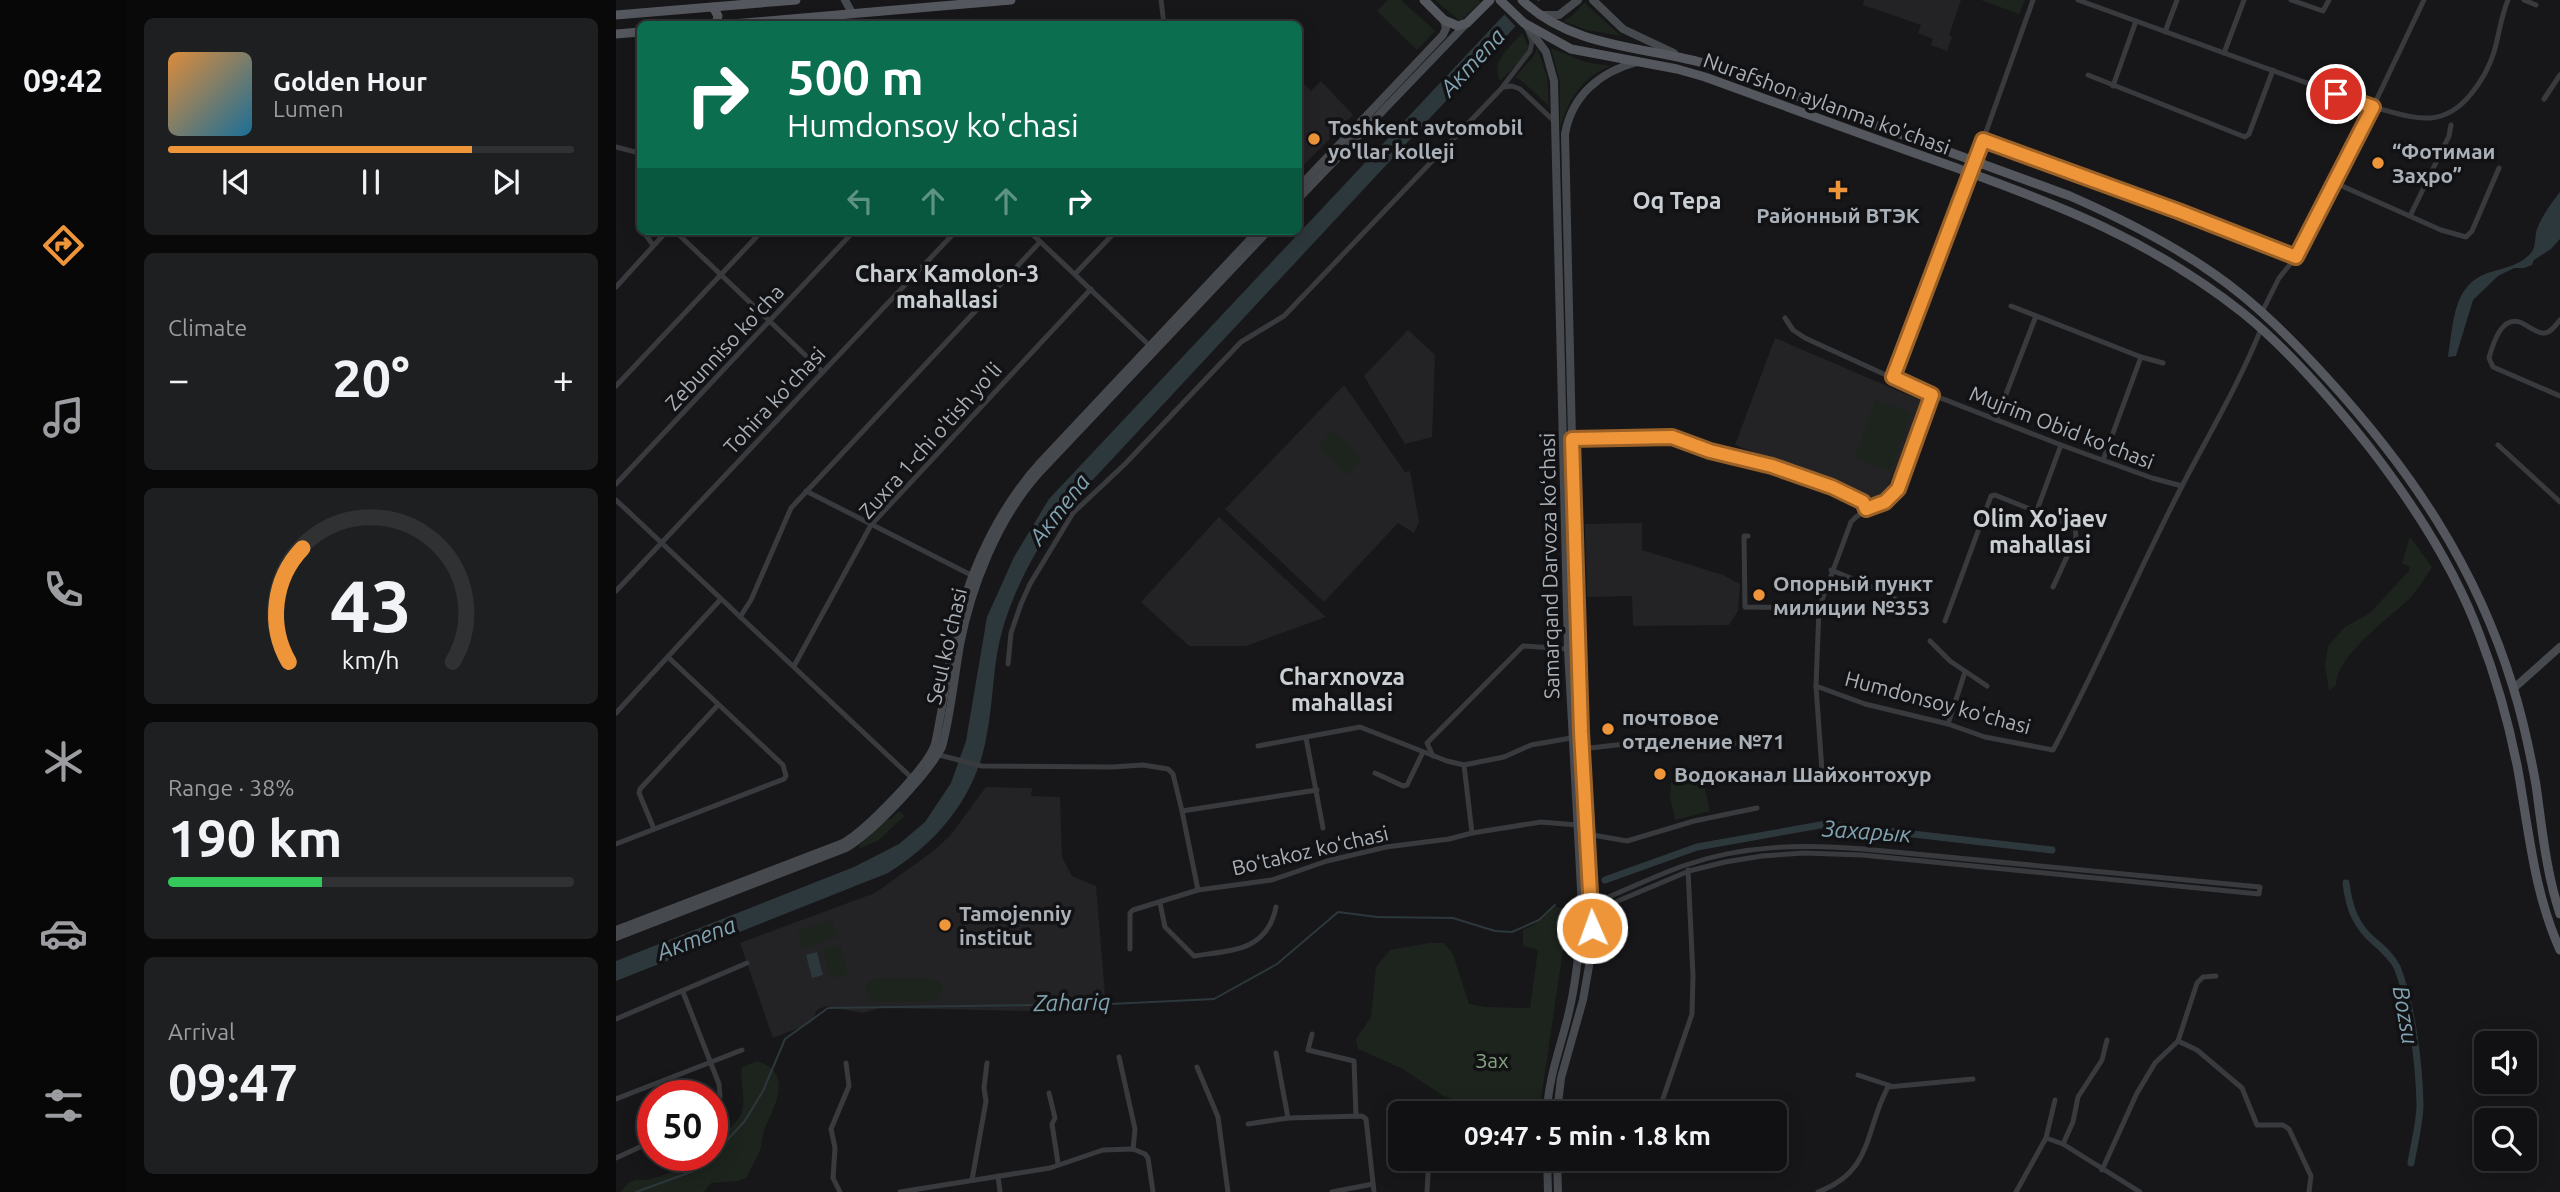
<!DOCTYPE html>
<html lang="en">
<head>
<meta charset="utf-8">
<style>
	body { margin:0; font-family:Ubuntu,sans-serif; background:#1e1f21; color:#f1f3f6; height:100vh; display:flex; flex-direction:column; font-size:26px; white-space:nowrap }
	* { box-sizing:border-box; margin:0 }
	p { font-size:23px; color:#9c9da0 }
	.icon { flex:none; width:38px; height:38px; fill:none; stroke:currentColor; stroke-width:2; stroke-linecap:round; stroke-linejoin:round }
	.map { position:relative; flex:1; overflow:hidden }
	.sheet { display:flex; flex-direction:column; gap:18px; padding:18px; background:#09090a; width:490px }
	.sheet>* { flex:none }
	.banner { position:absolute; left:21px; top:21px; width:665px; height:214px; border-radius:10px; box-shadow:0 4px 18px #0003,0 0 0 2px #303133; background:#0b6e4f; color:#fff; overflow:hidden }
	.tools { position:absolute; left:1858px; top:1031px; display:grid; gap:14px }
	.tools a { display:grid; place-items:center; width:63px; height:63px; border-radius:10px; background:#111113; box-shadow:0 4px 18px #0003,0 0 0 2px #303133; font-size:35px }
	.speed { position:absolute; left:21px; top:1080px; display:flex; gap:14px; font-size:35px; font-weight:700; text-align:center }
	.speed>* { display:grid; place-content:center; width:91px; height:91px; border-radius:50%; background:#111113; box-shadow:0 4px 18px #0003,0 0 0 2px #303133; line-height:1 }
	.speed .limit { border:10px solid #d22; background:#fff; color:#111 }
	.pin { position:absolute; display:grid; place-items:center; width:60px; height:60px; color:#fff; margin:-30px; border:4px solid #fff; border-radius:50%; box-shadow:0 2px 7px #0007 }
	.me { position:absolute; width:77px; margin:-38px; rotate:358deg; stroke-linejoin:round; filter:drop-shadow(0 0 5px #0008) }
	.turn { display:flex; align-items:center; gap:24px; height:147px; padding:0 35px; font-size:32px }
	.turn .icon { width:91px; height:91px; stroke-width:2.5 }
	.turn b { display:block; font-size:49px; line-height:60px }
	.lanes { display:flex; align-items:center; height:66px; padding:0 35px; background:#0003; justify-content:center; gap:35px; direction:ltr }
	.lanes .off { opacity:.35 }
	.big { font-size:52px; font-weight:700; line-height:1.1 }
	.sheet .widget { flex:1; display:flex; flex-direction:column; justify-content:center; gap:10px; min-width:0; padding:0 24px; border-radius:10px; background:#1e1f21 }
	.sheet .dial { align-items:center; gap:0 }
	.dial svg { height:182px; overflow:visible; fill:none; stroke:#303133; stroke-width:7; stroke-linecap:round; text-anchor:middle }
	.dial text { fill:#f1f3f6; stroke:none }
	.song { display:flex; align-items:center; gap:21px }
	.cover { width:84px; height:84px; border-radius:10px; background:linear-gradient(135deg,hsl(30 70% 55%),hsl(200 70% 35%)) }
	.played { height:7px; border-radius:4px; background:linear-gradient(90deg,#ee953a 75%,#303133 75%) }
	.keys { display:flex; justify-content:space-around; direction:ltr }
	.heat { display:flex; justify-content:space-between; align-items:center; font-size:38px; direction:ltr }
	.charge { height:10px; border-radius:5px; background:linear-gradient(90deg,#34c759 38%,#303133 0) }
	.trip { position:absolute; left:772px; top:1101px; width:399px; height:70px; border-radius:10px; background:#111113; box-shadow:0 4px 18px #0003,0 0 0 2px #303133; font-weight:700; line-height:70px; text-align:center }
	main { display:flex; flex:1; min-height:0 }
	.tabs { display:flex; flex-direction:column; width:126px; justify-content:space-around; align-items:center; background:#070708; color:#9c9da0 }
	.tabs .icon { width:49px; height:49px }
	.tabs .selected { color:#ee953a }
	.tabs b { font-size:32px; color:#f1f3f6 }
	.map>svg:first-child { display:block }
</style>
</head>
<body>
<main>
<nav class="tabs">
<b>09:42</b>
<svg class="icon selected" aria-label="directions" viewBox="0 0 24 24"><path d="M12 3l9 9-9 9-9-9zM9 14v-3h6M13 9l2 2-2 2"/></svg>
<svg class="icon" aria-label="music" viewBox="0 0 24 24"><path d="M9 18V5l10-2v13"/><circle cx="6" cy="18" r="3"/><circle cx="16" cy="16" r="3"/></svg>
<svg class="icon" aria-label="phone" viewBox="0 0 24 24"><path d="M5 4h4l2 5-3 2q2 4 5 5l2-3 5 2v4C11 20 4 13 5 4z"/></svg>
<svg class="icon" aria-label="climate" viewBox="0 0 24 24"><path d="M12 3v18M4 7l16 10M4 17L20 7"/></svg>
<svg class="icon" aria-label="car" viewBox="0 0 24 24"><path d="M5 17H2v-5l4-1 3-4h7l3 4 3 1v5h-3M9 17h6M6 11h13"/><circle cx="7" cy="17" r="2"/><circle cx="17" cy="17" r="2"/></svg>
<svg class="icon" aria-label="filters" viewBox="0 0 24 24"><path d="M4 7h16M4 17h16"/><circle cx="9" cy="7" r="2"/><circle cx="15" cy="17" r="2"/></svg>
</nav>
<section class="sheet">
<div class="widget">
<div class="song"><i class="cover"></i><div><b>Golden Hour</b><p>Lumen</p></div></div>
<div class="played"></div>
<div class="keys"><svg class="icon" aria-label="previous" viewBox="0 0 24 24"><path d="M18 5L8 12l10 7zM5 5v14"/></svg><svg class="icon" aria-label="pause" viewBox="0 0 24 24"><path d="M8 5v14M16 5v14"/></svg><svg class="icon" aria-label="next" viewBox="0 0 24 24"><path d="M6 5l10 7-10 7zM19 5v14"/></svg></div>
</div>
<div class="widget"><p>Climate</p>
<div class="heat"><a>−</a><b class="big">20°</b><a>+</a></div>
</div>
<div class="widget dial"><svg viewBox="0 0 100 80">
<path d="M14 69A42 42 0 1 1 86 69"/>
<path d="M14 69A42 42 0 0 1 20 19" stroke="#ee953a"/>
<text x="50" y="56" font-size="32" font-weight="700">43</text>
<text x="50" y="72" font-size="11">km/h</text>
</svg></div>
<div class="widget"><p>Range · 38%</p><b class="big">190 km</b><div class="charge"></div></div>
<div class="widget"><p>Arrival</p><b class="big">09:47</b></div>
</section>
<div class="map">
<svg width="1944" height="1192" viewBox="0 0 1944 1192">
	<rect width="100%" height="100%" fill="#171719"/>
	<g fill="#232326">
		<polygon points="1248,0 1345,0 1333,35 1336,37 1331,51 1315,45 1317,39 1302,33 1305,25 1247,5"/>
		<polygon points="685,81 695,91 705,81 737,115 683,170 682,82"/>
		<polygon points="792,330 819,355 816,437 789,444 748,376"/>
		<polygon points="1159,338 1306,401 1270,492 1258,498 1119,445"/>
		<polygon points="728,385 789,472 794,471 803,522 798,533 782,523 708,602 609,509"/>
		<polygon points="603,517 710,617 630,646 573,646 525,602"/>
		<polygon points="1026,523 1026,550 1107,575 1124,584 1122,611 1113,625 1017,626 1016,596 971,597 969,524"/>
		<polygon points="370,787 416,788 415,796 444,797 446,857 456,876 480,886 489,995 484,999 412,1011 264,1008 247,1013 210,1006 201,1010 195,1023 157,1038 124,943 259,893 316,852 334,836"/>
	</g>
	<g fill="#1d241d">
		<polygon points="772,0 785,0 819,31 801,50 761,11"/>
		<polygon points="819,0 863,0 864,3 844,21"/>
		<polygon points="1365,0 1409,0 1403,14"/>
		<polygon points="969,2 972,6 1005,36 971,30 947,21 955,17"/>
		<path d="M906,33l7,15 -3,7 -26,26c-10,-19 10,-34 22,-48z"/>
		<polygon points="921,48 931,76 933,106 906,81 899,77 918,56"/>
		<path d="M935,48l34,14 25,4c-28,11 -43,35 -50,63v-46z"/>
		<polygon points="1259,400 1295,412 1275,471 1239,458"/>
		<polygon points="717,430 746,460 730,475 702,446"/>
		<path d="M1794,537l22,30c-7,10 -14,23 -23,32 -21,20 -72,56 -73,86l-7,6 -4,-26 3,-19 17,-19 25,-14 39,-42 1,-4 -8,-4z"/>
		<polygon points="1086,777 1094,811 1059,820 1054,797 1055,782"/>
		<polygon points="283,811 288,816 262,841 244,848 243,846 268,821 276,818"/>
		<polygon points="939,907 953,909 923,1113 855,1113 854,1107 826,1095 787,1069 742,1049 740,1039 755,1017 760,967 774,950 813,943 828,943 837,954 853,1004 869,1007 914,1008 922,950 907,946 907,930 921,923"/>
		<polygon points="216,920 221,937 187,948 181,931"/>
		<polygon points="224,945 232,974 215,978 207,949"/>
		<path d="M258,978h58l8,5 3,8 -4,8 -6,3h-58c-12,-5 -13,-19 -1,-24z"/>
		<path d="M141,1061c38,12 17,46 7,69 -2,6 -2,11 -3,17 -3,10 -10,20 -14,30l-8,4 -28,2 -7,9h-83l6,-8 8,-4h13l25,-8 17,3 7,-8 -2,-10 17,-2c0,-19 20,-24 28,-39 8,-15 -1,-33 2,-49z"/>
	</g>
	<g fill="#2d383d">
		<path d="M902,0h22l-479,514c-25,35 -46,73 -58,114 -11,36 -9,74 -17,111 -11,58 -48,103 -98,134l-272,108v-20l238,-94 45,-23 26,-22 26,-39 15,-42 21,-124 27,-60 35,-58z"/>
		<path d="M1944,192v47l-9,10 -17,11 -2,5 -8,3h-10l-16,8 -25,24 -17,56 -8,1c6,-34 4,-74 43,-85 13,-4 29,-7 39,-18 7,-7 4,-17 7,-25 5,-13 15,-27 23,-37z"/>
		<polygon points="201,952 207,975 196,978 190,955"/>
	</g>
	<polygon fill="#171719" points="897,0 921,0 925,4 902,29 886,12"/>
	<g fill="none" stroke-linecap="round" stroke-linejoin="round">
		<polyline stroke="#2d383d" stroke-width="2" points="20,1192 75,1172 88,1165 128,1122 147,1091 169,1039 212,1008 494,1004 598,999 661,964 722,912 761,917 837,918 879,931 896,932 923,920 939,905"/>
		<g stroke="#2d383d" stroke-width="7">
			<polyline points="989,880 1081,847 1210,824 1436,850"/>
			<path d="M1730,883c3,25 10,44 30,60 8,7 16,14 21,24 15,38 22,96 23,137 0,19 -6,40 -9,59"/>
		</g>
		<g stroke="#383a3e" stroke-width="5">
			<polyline points="545,0 548,24"/>
			<path d="M1462,0l295,107c39,10 68,24 98,-13 10,-12 18,-26 23,-42 5,-17 7,-36 14,-52"/>
			<polyline points="1675,0 1707,11 1713,0"/>
			<polyline points="1908,0 1920,5"/>
			<polyline points="1549,32 1561,0"/>
			<polyline points="1608,53 1628,0"/>
			<polyline points="1472,75 1629,137 1633,134 1657,70"/>
			<polyline points="1497,86 1520,21"/>
			<polyline points="888,87 896,86 904,89 938,121"/>
			<polyline points="1928,99 1944,75"/>
			<polyline points="1367,140 1562,211 1680,257"/>
			<polyline points="0,147 23,153"/>
			<polyline points="22,155 24,214"/>
			<polyline points="1360,160 1417,0"/>
			<polyline points="1717,182 1825,230 1850,237 1856,231 1883,168"/>
			<polyline points="1794,216 1833,136 1835,125"/>
			<polyline points="27,231 37,245"/>
			<polyline points="59,231 207,372"/>
			<polyline points="413,231 534,346"/>
			<polyline points="459,274 500,231"/>
			<polyline points="0,287 51,231"/>
			<polyline points="1395,306 1525,357 1547,363"/>
			<polyline points="1646,312 1663,278 1680,257 1717,182 1757,107 1808,0"/>
			<polyline points="1169,318 1177,330 1189,338 1294,386 1445,445 1536,478 1566,486"/>
			<path d="M1944,320c-4,5 -10,14 -17,13 -7,0 -15,-7 -21,-10 -20,-9 -29,20 -33,35l4,9 67,29"/>
			<polyline points="1277,377 1355,173"/>
			<polyline points="0,386 146,231"/>
			<polyline points="1380,420 1420,316"/>
			<polyline points="947,439 1056,437 1094,451 1156,465 1247,501 1250,509"/>
			<polyline points="1882,445 1944,502"/>
			<polyline points="1487,460 1525,357"/>
			<polyline points="0,484 238,231"/>
			<polyline points="190,491 357,576"/>
			<polyline points="0,500 298,780"/>
			<polyline points="1421,510 1445,445"/>
			<polyline points="1132,536 1128,536 1129,607 1203,608"/>
			<polyline points="1215,570 1264,590 1303,613"/>
			<polyline points="0,591 340,231"/>
			<polyline points="124,617 135,600 175,508 424,242"/>
			<polyline points="1329,621 1375,496 1379,495 1459,527 1460,537 1437,587"/>
			<polyline points="1314,641 1334,661 1371,686"/>
			<polyline points="392,664 395,633 405,604 414,584 457,513 509,464 625,342 668,316 885,89 914,51 916,42 912,31"/>
			<polyline points="178,666 255,525 475,289"/>
			<path d="M1200,686l49,18 83,20 37,13 68,13c46,-86 84,-177 129,-264 27,-52 57,-102 79,-157"/>
			<polyline points="0,713 105,599"/>
			<polyline points="1332,724 1349,672"/>
			<polyline points="690,738 707,828"/>
			<polyline points="642,746 744,727 831,761 848,765 888,757 915,745 955,738"/>
			<path d="M965,749l44,-5 71,-1c18,9 25,1 42,0 6,-1 13,0 19,0"/>
			<polyline points="319,754 366,766 496,767 527,765 552,769 557,774 566,811 582,890"/>
			<polyline points="817,756 811,743 907,646 952,649"/>
			<polyline points="848,765 856,833"/>
			<path d="M1206,771l-6,-85 3,-78 32,-86c11,-14 28,-13 41,-26 13,-13 32,-80 40,-101"/>
			<polyline points="759,773 787,786 791,785 807,752"/>
			<polyline points="566,811 701,790"/>
			<polyline points="38,829 23,793 24,789 102,705"/>
			<polyline points="971,834 1011,841 1078,821 1141,808"/>
			<polyline points="0,844 168,779 170,776 167,765 52,657"/>
			<path d="M975,891l5,4 10,3c27,-11 53,-24 80,-33 57,-20 118,-21 177,-16l397,38 -1,7 -397,-39 -58,-2 -42,3 -37,6 -36,9 -83,35 -14,11"/>
			<path d="M544,903l5,24 29,29c37,-6 73,-4 82,-49"/>
			<polyline points="514,949 514,913 517,910 582,890 656,880 711,861 770,847 833,839 856,833 925,822 961,825"/>
			<polyline points="67,992 103,1084 104,1096 96,1111"/>
			<polyline points="0,1019 131,963"/>
			<polyline points="696,1034 692,1050 738,1061 740,1116"/>
			<polyline points="1562,1041 1581,1050 1626,1088 1641,1125 1667,1125 1673,1129 1695,1176 1693,1192"/>
			<polyline points="660,1053 672,1118"/>
			<polyline points="503,1057 519,1129 517,1149"/>
			<polyline points="581,1067 602,1117 612,1192"/>
			<polyline points="1242,1075 1275,1086"/>
			<polyline points="433,1093 439,1118 436,1124 442,1163"/>
			<polyline points="0,1099 126,1050"/>
			<polyline points="1042,1113 1076,1014 1077,976 1072,870"/>
			<polyline points="632,1124 672,1118 746,1116 750,1119 758,1192"/>
			<polyline points="1430,1138 1447,1144 1524,1192"/>
			<polyline points="1447,1144 1457,1122 1462,1097 1486,1060 1491,1040"/>
			<polyline points="0,1158 37,1141"/>
			<polyline points="1486,1170 1521,1093 1539,1063 1562,1041 1581,983 1587,977 1600,976"/>
			<polyline points="382,1176 384,1192"/>
			<polyline points="356,1180 370,1101 368,1088 371,1063"/>
			<polyline points="224,1192 217,1178 219,1148 215,1129 233,1086 230,1063"/>
			<polyline points="284,1192 434,1168 487,1150 517,1149 529,1154 532,1158 537,1192"/>
			<polyline points="716,1192 757,1184"/>
			<polyline points="811,1192 813,1158"/>
			<path d="M1202,1192c56,-21 46,-61 70,-105l85,-8"/>
			<polyline points="1400,1192 1430,1138 1439,1100"/>
		</g>
		<g stroke="#46494e" stroke-width="8">
			<polyline points="229,0 236,13"/>
			<polyline points="977,0 1007,29 1058,53"/>
			<polyline points="925,15 943,15 962,0"/>
			<path d="M910,25l20,27 8,29 14,568 14,258c-2,38 -5,73 -14,109 -8,33 -20,63 -21,97"/>
			<polyline points="682,188 827,35 830,28 828,20"/>
			<polyline points="682,199 850,24"/>
			<polyline points="1898,688 1944,647"/>
			<path d="M0,930l227,-87c22,-12 85,-76 92,-99 9,-42 14,-85 24,-126 14,-56 43,-113 81,-155l218,-232"/>
			<path d="M0,937l230,-89c26,-15 83,-75 96,-101 9,-33 12,-68 18,-102 11,-58 38,-126 78,-171l230,-243"/>
			<path d="M941,1113l4,-35 22,-78 6,-34 3,-38 -11,-179 -6,-179 -10,-436c7,-39 35,-62 72,-72"/>
			<polyline points="931,1158 932,1192"/>
			<polyline points="941,1158 942,1192"/>
		</g>
		<g stroke="#54575d" stroke-width="9">
			<polyline points="808,0 828,20 842,26 851,23 874,0"/>
			<path d="M884,0l24,23 47,26 106,20 28,8c83,30 166,61 249,90 108,39 198,74 289,146 47,38 89,87 127,135 44,57 85,120 110,188 17,44 29,88 38,134 11,62 16,122 42,180"/>
			<path d="M906,0c51,49 124,46 189,65l359,131c50,22 99,46 144,78 42,29 78,66 112,103 85,93 150,189 187,310 10,32 17,65 23,98 6,43 10,87 24,129"/>
			<polyline points="97,7 102,16 100,24"/>
			<polyline points="0,15 180,0"/>
			<polyline points="116,24 395,0"/>
			<polyline points="0,34 24,32"/>
		</g>
	</g>
	<g fill="none" stroke-linecap="round" stroke-linejoin="round">
		<defs>
			<polyline id="route" points="976,928 965,732 956,439 1056,437 1094,451 1156,466 1216,487 1247,502 1250,509 1269,502 1282,489 1316,395 1277,377 1367,140 1562,211 1680,257 1757,107 1720,94"/>
		</defs>
		<use href="#route" stroke="#9b6126" stroke-width="18"/>
		<use href="#route" stroke="#ee953a" stroke-width="12"/>
	</g>
	<g fill="#ee953a" stroke="#121214" stroke-width="2.5">
		<circle cx="698" cy="139" r="7"/>
		<circle cx="1762" cy="163" r="7"/>
		<path d="M1218.5 179.5h7v7h7v7h-7v7h-7v-7h-7v-7h7z"/>
		<circle cx="1143" cy="595" r="7"/>
		<circle cx="992" cy="729" r="7"/>
		<circle cx="1044" cy="774" r="7"/>
		<circle cx="329" cy="925" r="7"/>
	</g>
	<g text-anchor="middle" dominant-baseline="central" stroke-width="7" stroke-linejoin="round" paint-order="stroke">
		<g font-size="21" fill="#a9b0b8" stroke="#121214">
			<text transform="translate(1211 103) rotate(20)">Nurafshon aylanma ko'chasi</text>
			<text transform="translate(108 347) rotate(-47)">Zebunniso ko'cha</text>
			<text transform="translate(158 400) rotate(-47)">Tohira ko'chasi</text>
			<text transform="translate(1446 427) rotate(21)">Mujrim Obid ko'chasi</text>
			<text transform="translate(314 440) rotate(-48)">Zuxra 1-chi o'tish yo'li</text>
			<text transform="translate(933 566) rotate(-91)">Samarqand Darvoza koʻchasi</text>
			<text transform="translate(330 646) rotate(-77)">Seul ko'chasi</text>
			<text transform="translate(1322 702) rotate(15)">Humdonsoy ko'chasi</text>
			<text transform="translate(694 850) rotate(-13)">Boʻtakoz koʻchasi</text>
		</g>
		<g font-size="21" font-weight="bold" fill="#a9b0b8" stroke="#121214" text-anchor="start">
			<text x="712" y="127">Toshkent avtomobil<tspan x="712" dy="24">yo'llar kolleji</tspan></text>
			<text x="1776" y="151">“Фотимаи<tspan x="1776" dy="24">Заҳро”</tspan></text>
			<text x="1222" y="215" text-anchor="middle">Районный ВТЭК</text>
			<text x="1157" y="583">Опорный пункт<tspan x="1157" dy="24">милиции №353</tspan></text>
			<text x="1006" y="717">почтовое<tspan x="1006" dy="24">отделение №71</tspan></text>
			<text x="1058" y="774">Водоканал Шайхонтохур</text>
			<text x="343" y="913">Tamojenniy<tspan x="343" dy="24">institut</tspan></text>
		</g>
		<g font-size="21" fill="#84a381" stroke="#121214">
			<text x="876" y="1060">Зах</text>
		</g>
		<g font-size="23" font-style="italic" fill="#81a3b2" stroke="#121214">
			<text transform="translate(856 62) rotate(-47)">Актепа</text>
			<text transform="translate(443 509) rotate(-52)">Актепа</text>
			<text transform="translate(1251 831) rotate(4)">Захарык</text>
			<text transform="translate(80 938) rotate(-21)">Актепа</text>
			<text transform="translate(456 1002) rotate(-1)">Zahariq</text>
			<text transform="translate(1790 1015) rotate(80)">Bozsu</text>
		</g>
		<g font-size="23" font-weight="bold" fill="#cacfd4" stroke="#121214">
			<text x="1061" y="200">Oq Tepa</text>
			<text x="331" y="273">Charx Kamolon-3<tspan x="331" dy="26">mahallasi</tspan></text>
			<text x="1424" y="518">Olim Xo'jaev<tspan x="1424" dy="26">mahallasi</tspan></text>
			<text x="726" y="676">Charxnovza<tspan x="726" dy="26">mahallasi</tspan></text>
		</g>
	</g>
</svg>
<div class="tools">
<a><svg class="icon" aria-label="sound" viewBox="0 0 24 24"><path d="M4 9h4l5-4v14l-5-4H4zM17 9q2 3 0 6"/></svg></a>
<a><svg class="icon" aria-label="search" viewBox="0 0 24 24"><circle cx="10" cy="10" r="6"/><path d="M15 15l6 6"/></svg></a>
</div>
<div class="speed"><div class="limit">50</div></div>
<div class="pin" style="left:1720px;top:94px;background:#d93025"><svg class="icon" aria-label="arrive" viewBox="0 0 24 24"><path d="M6 21V4h12l-3 4 3 4H6"/></svg></div>
<svg class="me" style="left:976px;top:928px" viewBox="-20 -20 40 40"><circle r="17" fill="#ee953a" stroke="#fff" stroke-width="3"/><path d="M0-11L8 9 0 5-8 9z" fill="#fff"/></svg>
<div class="trip">09:47 · 5 min · 1.8 km</div>
<div class="banner">
<div class="turn"><svg class="icon" aria-label="right" viewBox="0 0 24 24"><path d="M7 20v-9h11M14 6l5 5-5 5"/></svg><div><b>500 m</b>Humdonsoy ko'chasi</div></div>
<div class="lanes"><svg class="icon off" aria-label="left" viewBox="0 0 24 24"><path d="M17 20v-9H6M10 6l-5 5 5 5"/></svg><svg class="icon off" aria-label="ahead" viewBox="0 0 24 24"><path d="M12 20V5M6 11l6-6 6 6"/></svg><svg class="icon off" aria-label="ahead" viewBox="0 0 24 24"><path d="M12 20V5M6 11l6-6 6 6"/></svg><svg class="icon" aria-label="right" viewBox="0 0 24 24"><path d="M7 20v-9h11M14 6l5 5-5 5"/></svg></div>
</div>
</div>
</main>
</body>
</html>
